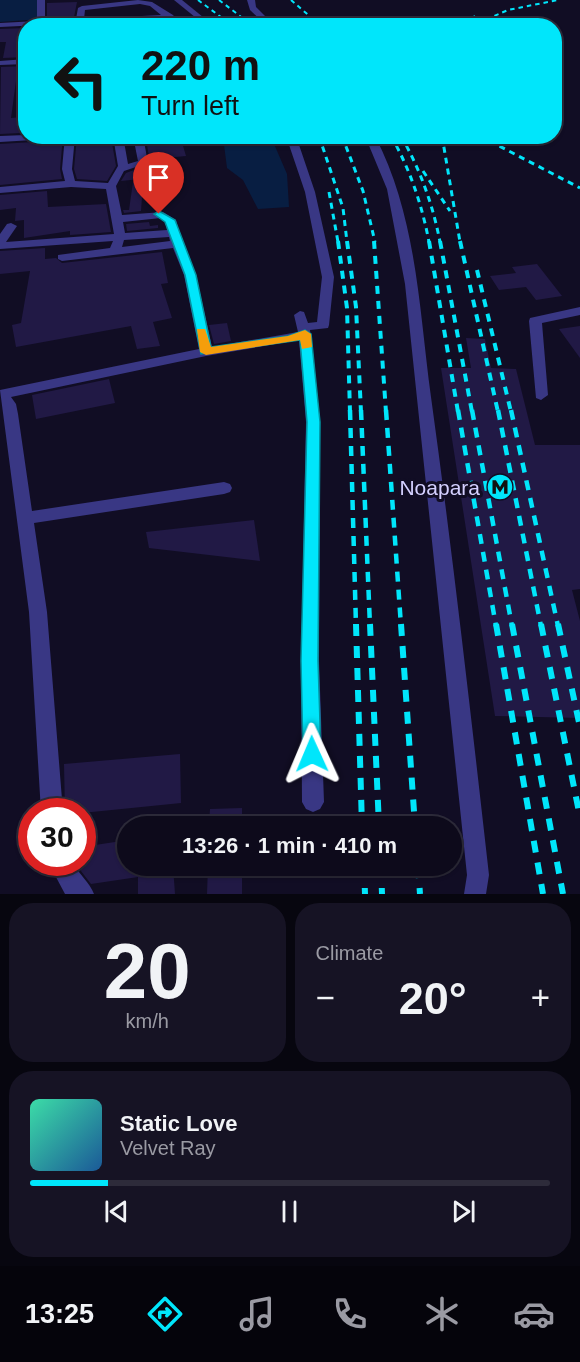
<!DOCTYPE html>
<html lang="en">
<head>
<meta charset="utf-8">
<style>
	body { margin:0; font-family:Arial,sans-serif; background:#161324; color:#f1f3f6; height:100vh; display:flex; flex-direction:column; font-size:22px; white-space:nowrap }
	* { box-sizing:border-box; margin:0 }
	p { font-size:20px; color:#9a9aa3 }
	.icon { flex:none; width:33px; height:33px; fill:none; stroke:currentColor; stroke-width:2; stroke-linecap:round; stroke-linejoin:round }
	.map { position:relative; height:894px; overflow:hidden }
	.sheet { display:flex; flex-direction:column; gap:9px; padding:9px; background:#07060f; flex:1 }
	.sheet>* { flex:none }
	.hud { position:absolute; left:18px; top:18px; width:544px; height:126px; border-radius:24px; box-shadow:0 2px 4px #0004,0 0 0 2px #2d2b3a; background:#00e6fb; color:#111; overflow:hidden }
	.speed { position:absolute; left:18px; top:798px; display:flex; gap:12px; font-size:30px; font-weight:700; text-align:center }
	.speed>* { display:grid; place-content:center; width:78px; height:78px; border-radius:50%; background:#0d0a1b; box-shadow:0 2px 4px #0004,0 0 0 2px #2d2b3a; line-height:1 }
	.speed .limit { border:9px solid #d22; background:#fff; color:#111 }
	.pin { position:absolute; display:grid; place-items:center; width:51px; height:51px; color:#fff; margin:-62px -26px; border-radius:50% 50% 50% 0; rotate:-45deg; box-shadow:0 0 6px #0007 }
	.pin .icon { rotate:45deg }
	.me { position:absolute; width:66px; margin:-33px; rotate:359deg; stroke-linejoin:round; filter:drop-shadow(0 0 4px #0008) }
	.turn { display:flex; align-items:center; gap:21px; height:126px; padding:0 24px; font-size:27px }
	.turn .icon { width:78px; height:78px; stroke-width:2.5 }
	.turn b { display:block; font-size:42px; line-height:51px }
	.big { font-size:45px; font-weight:700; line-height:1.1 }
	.sheet .card { flex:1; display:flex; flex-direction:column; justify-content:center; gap:9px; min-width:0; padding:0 21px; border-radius:24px; background:#161324 }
	.sheet .dial { align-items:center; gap:0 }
	.dial b { font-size:78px; line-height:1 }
	.song { display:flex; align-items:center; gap:18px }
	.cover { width:72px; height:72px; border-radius:9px; background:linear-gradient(135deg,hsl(160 70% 55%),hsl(210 70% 35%)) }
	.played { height:6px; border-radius:3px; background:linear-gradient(90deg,#00e6fb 15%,#2d2b3a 15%) }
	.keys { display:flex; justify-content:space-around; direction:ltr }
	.heat { display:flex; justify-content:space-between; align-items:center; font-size:33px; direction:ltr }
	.sheet .tiles { flex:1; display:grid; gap:9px; grid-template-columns:1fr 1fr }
	.card:last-child { grid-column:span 2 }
	.trip { position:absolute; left:117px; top:816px; width:345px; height:60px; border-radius:30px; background:#0d0a1b; box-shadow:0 2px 4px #0004,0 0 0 2px #2d2b3a; font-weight:700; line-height:60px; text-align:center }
	.menu { display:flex; height:96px; justify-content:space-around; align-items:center; background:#05040b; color:#9a9aa3 }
	.menu .icon { width:42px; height:42px }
	.menu .selected { color:#00e6fb }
	.menu b { font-size:27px; color:#f1f3f6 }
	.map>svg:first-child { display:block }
</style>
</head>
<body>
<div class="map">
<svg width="580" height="894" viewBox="0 0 580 894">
	<rect width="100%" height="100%" fill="#110d24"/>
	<g fill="#081e42">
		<polygon points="0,0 41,0 43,19 0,22"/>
		<polygon points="223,137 271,137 287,174 289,207 258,209 243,180 227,168"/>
	</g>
	<g fill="#211945">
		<polygon points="77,2 74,17 47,19 47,3"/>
		<polygon points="26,28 26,57 3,58 6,42 0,42 0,29"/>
		<polygon points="26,66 26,81 16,81 11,118 22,117 20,133 0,134 1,67"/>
		<polygon points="56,136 63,136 60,169 62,179 0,185 0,144 50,141"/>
		<polygon points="77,136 92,136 93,144 112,143 116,166 107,181 77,179 74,169"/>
		<polygon points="159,136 161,141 181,139 186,156 165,158 169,176 121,181 126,173 150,164 146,138"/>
		<polygon points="133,182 143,183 141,211 124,213 123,210 129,210"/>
		<polygon points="47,191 48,207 106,204 111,232 70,235 70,231 24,238 24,220 15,221 16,208 0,210 0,195"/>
		<polygon points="149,222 150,226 158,225 158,228 127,231 126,224"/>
		<polygon points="45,248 45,259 56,258 62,263 162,252 168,283 161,284 172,318 153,322 160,346 137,349 131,326 16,347 12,325 21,323 30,271 0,274 0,251"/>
		<polygon points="537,264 562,296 536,300 526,287 499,290 490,276 516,273 512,267"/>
		<polygon points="227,323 231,341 214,344 209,325"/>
		<polygon points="580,326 580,358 559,329"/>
		<polygon points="466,338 485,339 491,368 516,369 535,445 580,445 580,589 572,590 580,621 580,718 495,716 441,368 471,368"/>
		<polygon points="109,379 115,403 36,419 32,395"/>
		<polygon points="254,520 260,561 149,548 146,532"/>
		<polygon points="180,754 181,803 82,813 65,812 64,764"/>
		<polygon points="242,808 242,826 209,826 210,809"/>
		<polygon points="128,840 128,866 173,866 175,894 138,894 138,877 91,884 81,871 82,847"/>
		<polygon points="208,866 242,866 242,894 207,894"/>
	</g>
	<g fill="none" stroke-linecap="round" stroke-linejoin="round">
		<g fill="#393784" fill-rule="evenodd">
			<path d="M37,0h8v21l31,-2 2,-11 4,-2 56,-6 14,2 21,13 9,11h-8l-8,-7 -166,8v-4l37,-2zM140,4l10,2 11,9 -77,4 1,-9z"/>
			<polygon points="174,0 182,0 214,26 206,26"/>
			<polygon points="247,0 255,0 256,7 275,26 267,26 250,10"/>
			<polygon points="26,59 26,64 0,65 0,61"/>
			<polygon points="26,135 26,136 54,136 50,139 0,142 0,136"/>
			<path d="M65,136h10l-3,33 3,12 33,2 10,-17 -5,-30h10l5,28 10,-3 -5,-25h10l5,27 -24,8 -8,15 6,29 41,-3 13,8 6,22 14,33 16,72 86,-15 -4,-17 6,-4 4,1 4,11 9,-1 5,-45 -17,-85 -19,-56h10l19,56 19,85 -5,48 -1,3 -18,2 10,92 -1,239 5,141 -4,7 -7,3 -7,-3 -4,-7 -1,-141 5,-239 -7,-82 -93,16 -195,41 5,7 2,10 14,97 192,-29 6,2 2,4 -2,4 -6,2 -190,29 13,89 16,200h-22l-12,-200 -29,-222 199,-41 -15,-74 -11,-27 -111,13 -4,-2v-4l52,-7 3,-7 -113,8v-15l7,-10 4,-1 6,3 -11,16 108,-8 -8,-45 -35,-2 -71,6v-6l65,-6 -3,-12zM161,218l4,3 2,9 -42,3 -2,-11zM169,237l1,4 -48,6 2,-7z"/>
			<path d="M365,136h10c42,81 44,173 56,261 22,159 40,319 58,478l-3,19h-22l3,-19 -62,-591 -18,-95z"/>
			<polygon points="580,307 580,315 542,323 548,395 541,400 536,398 529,321 530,318"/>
			<path d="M48,862h24c7,12 18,21 22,32h-29z"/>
		</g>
		<g stroke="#00e6fb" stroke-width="2" stroke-dasharray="4.5 4" stroke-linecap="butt">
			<polyline points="198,0 233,26"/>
			<polyline points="219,0 253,26"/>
			<polyline points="291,0 321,26"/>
			<polyline points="456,26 477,15"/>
			<polyline points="471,26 508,10 558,0"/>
		</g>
		<g stroke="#00e6fb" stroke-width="3" stroke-dasharray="6 5" stroke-linecap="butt">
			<polyline points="319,136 343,208 347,242"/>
			<polyline points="342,136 363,191 375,242"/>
			<path d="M391,136c19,33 31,69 38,106"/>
			<path d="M401,136c19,33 32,69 39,106"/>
			<polyline points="442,136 460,242"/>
			<polyline points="480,136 580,188"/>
			<polyline points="423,171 450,211"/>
			<polyline points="329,192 338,242"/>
		</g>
		<g stroke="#00e6fb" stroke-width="4" stroke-dasharray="8 7" stroke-linecap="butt">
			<polyline points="338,241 347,308 350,412"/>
			<polyline points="347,241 356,307 361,412"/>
			<polyline points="374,241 386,412"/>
			<polyline points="429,241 458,412"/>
			<polyline points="440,241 472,412"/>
			<polyline points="460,241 498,412"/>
			<polyline points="477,270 511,412"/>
		</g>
		<g stroke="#00e6fb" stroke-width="4.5" stroke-dasharray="10 8" stroke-linecap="butt">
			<polyline points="350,410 356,626"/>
			<polyline points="361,410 370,626"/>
			<polyline points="386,410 401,626"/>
			<polyline points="458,410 496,626"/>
			<polyline points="472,410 512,626"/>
			<polyline points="498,410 541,626"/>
			<polyline points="511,410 558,626"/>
		</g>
		<g stroke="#00e6fb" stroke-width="6" stroke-dasharray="12 10" stroke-linecap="butt">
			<polyline points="356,624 362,826"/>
			<polyline points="370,624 379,826"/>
			<polyline points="401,624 415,826"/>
			<polyline points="496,624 543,894"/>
			<polyline points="512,624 563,894"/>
			<polyline points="541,624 580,817"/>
			<polyline points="558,624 580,727"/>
			<polyline points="364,866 365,894"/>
			<polyline points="381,866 382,894"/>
			<polyline points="418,866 420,894"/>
		</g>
	</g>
	<polygon fill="#00e6fb" stroke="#0096a3" stroke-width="1.5" points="159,211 175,220 196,275 211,347 288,336 305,330 311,334 320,422 318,661 321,754 319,761 312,763 306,761 303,754 301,661 307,422 300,340 201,354 185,275 165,222 154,214"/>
	<polygon fill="#f59e0b" points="197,329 205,329 211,347 288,336 305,330 311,334 312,347 302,349 300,340 206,355 200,352"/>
	<defs>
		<symbol id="metro-disc" viewBox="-11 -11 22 22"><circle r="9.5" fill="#00e6fb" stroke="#110d24"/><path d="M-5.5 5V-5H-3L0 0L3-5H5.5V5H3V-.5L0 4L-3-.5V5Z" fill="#111"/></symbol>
	</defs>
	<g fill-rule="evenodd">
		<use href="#metro-disc" x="485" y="472" width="30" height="30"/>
	</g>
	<g text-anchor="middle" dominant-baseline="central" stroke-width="6" stroke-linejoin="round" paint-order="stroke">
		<g font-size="21" fill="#d4d0ff" stroke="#110d24" text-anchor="end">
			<text x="480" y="487">Noapara</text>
		</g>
	</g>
</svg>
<div class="speed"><div class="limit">30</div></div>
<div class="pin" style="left:159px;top:214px;background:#d93025"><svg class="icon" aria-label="arrive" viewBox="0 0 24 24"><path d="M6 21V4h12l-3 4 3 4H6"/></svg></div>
<svg class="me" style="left:312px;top:754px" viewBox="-20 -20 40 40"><path d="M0-17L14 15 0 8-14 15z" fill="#00e6fb" stroke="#fff" stroke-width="4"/></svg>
<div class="trip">13:26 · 1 min · 410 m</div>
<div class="hud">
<div class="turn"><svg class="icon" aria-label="left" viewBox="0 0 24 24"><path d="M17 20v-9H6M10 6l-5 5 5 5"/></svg><div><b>220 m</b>Turn left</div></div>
</div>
</div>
<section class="sheet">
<div class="tiles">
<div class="card dial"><b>20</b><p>km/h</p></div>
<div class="card"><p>Climate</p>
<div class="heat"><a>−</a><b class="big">20°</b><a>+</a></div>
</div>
<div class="card">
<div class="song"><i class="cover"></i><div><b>Static Love</b><p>Velvet Ray</p></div></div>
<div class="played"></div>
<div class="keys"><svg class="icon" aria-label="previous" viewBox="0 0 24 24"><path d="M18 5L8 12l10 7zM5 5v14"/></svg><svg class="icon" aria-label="pause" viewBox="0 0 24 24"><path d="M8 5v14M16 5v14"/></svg><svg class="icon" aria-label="next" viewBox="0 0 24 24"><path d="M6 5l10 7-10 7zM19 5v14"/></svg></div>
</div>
</div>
</section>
<nav class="menu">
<b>13:25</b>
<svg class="icon selected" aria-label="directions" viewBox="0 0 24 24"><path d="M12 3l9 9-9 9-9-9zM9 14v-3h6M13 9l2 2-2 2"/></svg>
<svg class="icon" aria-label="music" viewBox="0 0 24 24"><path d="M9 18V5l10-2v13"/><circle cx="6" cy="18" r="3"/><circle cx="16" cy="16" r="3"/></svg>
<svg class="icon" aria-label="phone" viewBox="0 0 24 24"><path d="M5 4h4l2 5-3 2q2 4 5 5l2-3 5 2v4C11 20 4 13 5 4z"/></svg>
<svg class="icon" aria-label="climate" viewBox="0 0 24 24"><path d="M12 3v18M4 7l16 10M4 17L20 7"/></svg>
<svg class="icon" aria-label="car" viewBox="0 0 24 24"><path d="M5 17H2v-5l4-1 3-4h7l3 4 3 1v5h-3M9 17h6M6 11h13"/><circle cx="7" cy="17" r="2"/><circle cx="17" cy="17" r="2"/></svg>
</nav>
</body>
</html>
